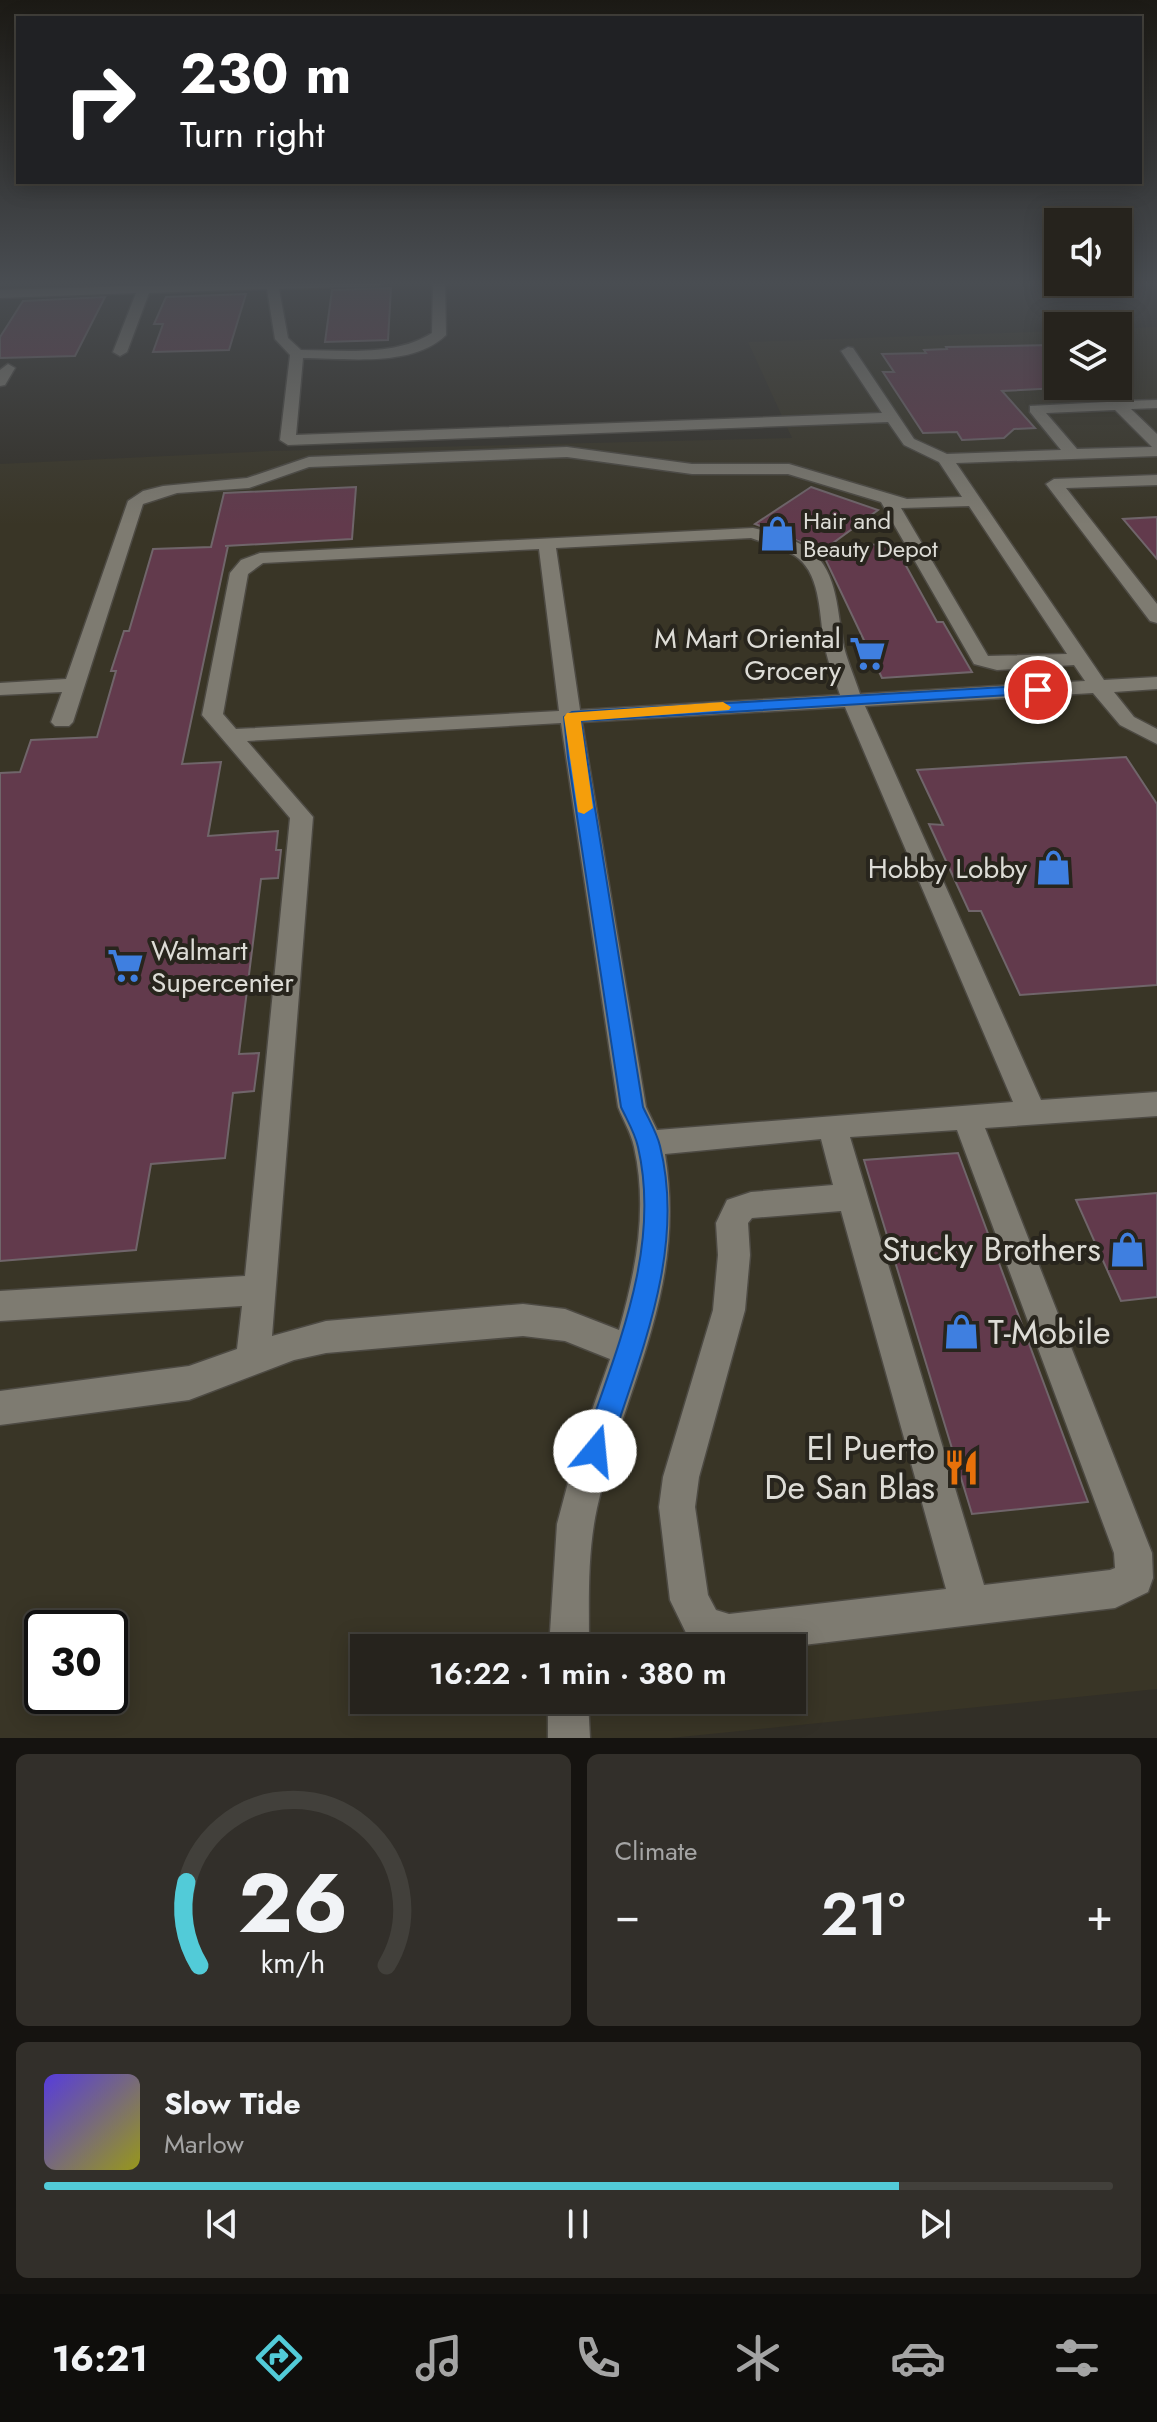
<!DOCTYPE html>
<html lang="en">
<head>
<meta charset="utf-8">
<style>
	body { margin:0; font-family:Jost,sans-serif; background:#322f2a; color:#f1f3f6; height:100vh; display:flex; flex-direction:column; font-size:30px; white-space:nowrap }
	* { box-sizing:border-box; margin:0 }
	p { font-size:26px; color:#a4a4a4 }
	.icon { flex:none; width:44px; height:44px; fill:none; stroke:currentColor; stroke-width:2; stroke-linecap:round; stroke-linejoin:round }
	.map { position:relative; height:1738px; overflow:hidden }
	.drawer { display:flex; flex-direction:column; gap:16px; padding:16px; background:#151310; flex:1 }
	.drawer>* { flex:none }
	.banner { position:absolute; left:16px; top:16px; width:1126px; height:168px; border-radius:0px; box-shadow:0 4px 20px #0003,0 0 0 2px #42403b; background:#202124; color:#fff; overflow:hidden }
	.fabs { position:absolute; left:1044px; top:208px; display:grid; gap:16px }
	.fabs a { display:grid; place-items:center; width:88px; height:88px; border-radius:0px; background:#26231d; box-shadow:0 4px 20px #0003,0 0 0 2px #42403b; font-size:40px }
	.speed { position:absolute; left:24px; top:1610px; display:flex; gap:16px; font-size:40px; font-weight:700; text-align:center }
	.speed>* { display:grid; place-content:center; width:104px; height:104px; border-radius:50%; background:#26231d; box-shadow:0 4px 20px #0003,0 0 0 2px #42403b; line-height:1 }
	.speed .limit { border:4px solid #111; border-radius:12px; background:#fff; color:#111 }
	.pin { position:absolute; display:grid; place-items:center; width:68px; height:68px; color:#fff; margin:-34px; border:4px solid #fff; border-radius:50%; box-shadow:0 2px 8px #0007 }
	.me { position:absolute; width:88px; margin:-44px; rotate:17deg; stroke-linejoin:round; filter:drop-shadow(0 0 6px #0008) }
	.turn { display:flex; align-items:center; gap:28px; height:168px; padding:0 32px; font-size:36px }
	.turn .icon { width:104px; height:104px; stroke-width:2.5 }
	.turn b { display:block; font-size:56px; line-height:68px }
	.big { font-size:60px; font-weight:600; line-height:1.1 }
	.drawer .widget { flex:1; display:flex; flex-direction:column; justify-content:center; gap:12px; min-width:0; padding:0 28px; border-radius:12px; background:#322f2a }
	.drawer .dial { align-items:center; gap:0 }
	.dial svg { height:208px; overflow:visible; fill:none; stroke:#42403b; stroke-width:7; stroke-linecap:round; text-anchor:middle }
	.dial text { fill:#f1f3f6; stroke:none }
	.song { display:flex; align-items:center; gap:24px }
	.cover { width:96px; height:96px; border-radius:12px; background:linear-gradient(135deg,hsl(250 70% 55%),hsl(60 70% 35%)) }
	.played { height:8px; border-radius:4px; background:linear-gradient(90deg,#52cbd8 80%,#42403b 80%) }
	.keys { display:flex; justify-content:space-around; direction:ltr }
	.heat { display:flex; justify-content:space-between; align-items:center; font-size:44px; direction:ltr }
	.drawer .tiles { flex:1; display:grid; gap:16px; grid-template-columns:1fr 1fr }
	.widget:last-child { grid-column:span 2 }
	.trip { position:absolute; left:350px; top:1634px; width:456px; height:80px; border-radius:0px; background:#26231d; box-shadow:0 4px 20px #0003,0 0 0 2px #42403b; font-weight:600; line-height:80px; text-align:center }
	.menu { display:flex; height:128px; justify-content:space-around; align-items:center; background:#0f0e0c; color:#a4a4a4 }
	.menu .icon { width:56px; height:56px }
	.menu .active { color:#52cbd8 }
	.menu b { font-size:36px; color:#f1f3f6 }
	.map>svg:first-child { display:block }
</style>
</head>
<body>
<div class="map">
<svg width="1157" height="1738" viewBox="0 0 1157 1738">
	<rect width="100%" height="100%" fill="#322f27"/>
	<path fill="#393526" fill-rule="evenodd" d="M1157,327v1362l-486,49h-671v-1274l270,-13 522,-13 -44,-96 310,-11v55h60v-58zM42,1628h68v68h-68zM364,1648h428v52h-428z"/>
	<g fill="#623a4c" stroke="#70656a" stroke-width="2">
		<polygon points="391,288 388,340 325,342 332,290"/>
		<polygon points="246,294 229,350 153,352 163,324 154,324 166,297"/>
		<polygon points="105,297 75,356 0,358 0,337 23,301"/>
		<polygon points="1051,345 1058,353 1058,388 1002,391 1035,428 1014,429 1004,438 962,440 957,432 923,433 883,372 894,372 882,354 926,353 924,350 947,349 946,347"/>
		<polygon points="356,487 352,539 225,546 228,546 182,764 221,762 208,836 278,831 276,850 281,850 278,878 261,879 239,1054 259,1053 254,1091 233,1093 225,1158 151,1164 136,1250 0,1261 0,773 20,772 31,740 97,737 116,671 111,671 124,631 129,631 153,549 211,547 224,493"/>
		<polygon points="811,487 878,510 829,546 894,544 937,622 943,622 972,672 882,678 821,550 755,524"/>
		<polygon points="1157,517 1157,559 1123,519"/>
		<polygon points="1126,757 1157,804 1157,985 1020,995 981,911 969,911 929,824 943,825 917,770"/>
		<polygon points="958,1153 1088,1502 972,1514 864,1160"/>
		<polygon points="1157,1193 1157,1297 1121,1301 1076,1200"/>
	</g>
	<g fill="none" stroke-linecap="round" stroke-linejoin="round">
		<defs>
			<g id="minor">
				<path d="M269,282h116l-6,4 -100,3 9,49 13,12c43,0 93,7 131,-17l1,-51h12l1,53c-34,33 -100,23 -143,23l-7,77 586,-22 -41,-62 7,-4 5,1 61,91 33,15 114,-4 -31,-38v-6l77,-4 1,-5 5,-1 9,5 35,-1v8l-26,1 26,25v22l-201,7 148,217 53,-3v12l-43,3 20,25 23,12v15l-37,-19 -27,-32 -228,13 176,394 116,-8v24l-172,12 167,425 1,25 -5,14 -33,16 -337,40h-65l-24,-9 -19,-39 -11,-93 4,-30 50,-167 5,-55 -2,-32 11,-23 24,-8 82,-7 -12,-46 -156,15c22,136 -39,228 -68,354 -10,46 -8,94 -8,140h-40l8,-124 16,-60 37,-105 -45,-18 -42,-5 -197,17 -32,7 -105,40 -189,25v-34l189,-25 48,-17 5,-43 -242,15v-30l245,-15 45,-458 -88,-103 28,-142 11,-13 19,-7 493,-25c18,4 43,11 57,22 29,22 27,65 34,97 4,16 11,31 16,47l225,-13 -11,-16 -77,5 -23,-6 -93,-162 -93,-28h-96l-125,-17 -258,10 -60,21 -72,5 -34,11 -70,218 -4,4h-14l-4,-4 11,-30 -62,3v-12l66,-4 62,-178 15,-10 20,-5 84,-8 62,-21 258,-10 125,17h97l118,35 55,-2 -23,-35 -35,-17 -16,-23 -600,23 -8,-5 10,-85 -15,-16 -8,-50 -118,4 -22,59 -7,4 -7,-4 23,-59 -136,5v-8zM1115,410l37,37 -75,2 -31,-36zM969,506l98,148 -79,2 -87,-148zM751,538c15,6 35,10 47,20 24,19 21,61 27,89 3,16 10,32 15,48l-260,15 -24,-162zM539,549l20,162 -323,18 -13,-15 25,-140 15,-11zM845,707l168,395 -356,28 -11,-23 -64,-385zM561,723l57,384c5,13 13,26 16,40 14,62 2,123 -15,183l-54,-21 -42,-5 -197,17 -54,15 41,-519 -66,-76zM957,1130l157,423 1,15 -5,2 -126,15 -134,-448zM841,1211l105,378 -217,25 -13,-4 -8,-15 -13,-88 4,-30 46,-167 5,-55 -2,-32 4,-5z"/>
				<polygon points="8,364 15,368 5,385 0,386 0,370"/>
				<polygon points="1157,475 1157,485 1066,488 1157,604 1157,623 1150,621 1046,484 1054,479"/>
				<polygon points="548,1700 588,1700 590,1738 548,1738"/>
			</g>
		</defs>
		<use href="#minor" stroke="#4d4a43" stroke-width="3"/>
		<use href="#minor" fill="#7e7b71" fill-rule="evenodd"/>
	</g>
	<linearGradient id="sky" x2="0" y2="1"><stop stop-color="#1c1a15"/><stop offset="0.54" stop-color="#494d52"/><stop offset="1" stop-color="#494d52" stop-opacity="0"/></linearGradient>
	<rect width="1157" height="525" fill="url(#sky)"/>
	<path fill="#1a73e8" stroke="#114b97" stroke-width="2" d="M1038,685l7,5 -2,3 -462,28 62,386c6,13 14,26 17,39 26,104 -20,208 -51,305l-4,9 -10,4 -9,-4 -4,-9c32,-97 80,-200 56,-304 -3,-14 -11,-27 -17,-40l-53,-350 -4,-40 8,-5z"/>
	<polygon fill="#f59e0b" points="723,702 731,707 729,710 581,721 593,808 584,814 578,812 564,717 567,713"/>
	<defs>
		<symbol id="shop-bare" viewBox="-9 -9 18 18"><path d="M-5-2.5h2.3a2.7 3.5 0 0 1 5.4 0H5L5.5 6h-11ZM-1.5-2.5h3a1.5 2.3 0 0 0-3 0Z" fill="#3f7fe0" stroke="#28251d" stroke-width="2.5" paint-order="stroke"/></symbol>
		<symbol id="supermarket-bare" viewBox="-9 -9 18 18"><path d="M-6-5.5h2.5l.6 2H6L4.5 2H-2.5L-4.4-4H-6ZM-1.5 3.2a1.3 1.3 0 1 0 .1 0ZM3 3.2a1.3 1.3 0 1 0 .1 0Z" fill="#3f7fe0" stroke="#28251d" stroke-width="2.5" paint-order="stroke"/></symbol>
		<symbol id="restaurant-bare" viewBox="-9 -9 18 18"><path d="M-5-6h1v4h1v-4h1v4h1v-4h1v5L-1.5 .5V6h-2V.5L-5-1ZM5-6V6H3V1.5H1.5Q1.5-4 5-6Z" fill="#e8710a" stroke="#28251d" stroke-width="2.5" paint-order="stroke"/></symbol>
	</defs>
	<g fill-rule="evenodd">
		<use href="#shop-bare" x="752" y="508" width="51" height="51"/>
		<use href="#supermarket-bare" x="842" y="628" width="51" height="51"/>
		<use href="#shop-bare" x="1028" y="842" width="51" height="51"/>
		<use href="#supermarket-bare" x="100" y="940" width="51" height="51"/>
		<use href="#shop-bare" x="1102" y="1224" width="51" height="51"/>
		<use href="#shop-bare" x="936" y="1306" width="51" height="51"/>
		<use href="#restaurant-bare" x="936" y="1442" width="51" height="51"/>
	</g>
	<g text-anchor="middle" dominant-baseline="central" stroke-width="8" stroke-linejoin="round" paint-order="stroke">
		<g font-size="24" fill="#dddcd6" stroke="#28251d" text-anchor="start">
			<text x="803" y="520">Hair and<tspan x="803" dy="28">Beauty Depot</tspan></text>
		</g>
		<g font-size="28" fill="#dddcd6" stroke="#28251d" text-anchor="end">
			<text x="841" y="638">M Mart Oriental<tspan x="841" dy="32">Grocery</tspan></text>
			<text x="1027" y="868">Hobby Lobby</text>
			<text x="151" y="950" text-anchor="start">Walmart<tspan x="151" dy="32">Supercenter</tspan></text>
		</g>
		<g font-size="34" fill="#dddcd6" stroke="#28251d" text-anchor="end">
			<text x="1101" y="1249">Stucky Brothers</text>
			<text x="988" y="1332" text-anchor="start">T-Mobile</text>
			<text x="935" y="1448">El Puerto<tspan x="935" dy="39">De San Blas</tspan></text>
		</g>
	</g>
</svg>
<div class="fabs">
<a><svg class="icon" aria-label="sound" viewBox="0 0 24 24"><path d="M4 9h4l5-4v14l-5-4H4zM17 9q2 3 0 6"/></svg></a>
<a><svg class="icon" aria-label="layers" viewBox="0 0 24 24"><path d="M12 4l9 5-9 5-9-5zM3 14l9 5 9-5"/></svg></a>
</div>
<div class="speed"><div class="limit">30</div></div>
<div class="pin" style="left:1038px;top:690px;background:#d93025"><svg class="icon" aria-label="arrive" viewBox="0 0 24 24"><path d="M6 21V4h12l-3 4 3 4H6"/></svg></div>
<svg class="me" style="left:595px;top:1451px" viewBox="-20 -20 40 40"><circle r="19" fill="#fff"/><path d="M0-13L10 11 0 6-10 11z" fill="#1a73e8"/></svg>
<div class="trip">16:22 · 1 min · 380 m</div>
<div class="banner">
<div class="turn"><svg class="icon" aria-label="right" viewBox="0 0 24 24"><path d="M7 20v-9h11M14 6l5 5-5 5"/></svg><div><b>230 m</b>Turn right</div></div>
</div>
</div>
<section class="drawer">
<div class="tiles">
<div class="widget dial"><svg viewBox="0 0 100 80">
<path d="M14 69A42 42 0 1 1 86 69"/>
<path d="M14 69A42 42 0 0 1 9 37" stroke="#52cbd8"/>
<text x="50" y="56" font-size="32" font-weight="700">26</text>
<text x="50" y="72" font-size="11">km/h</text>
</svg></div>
<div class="widget"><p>Climate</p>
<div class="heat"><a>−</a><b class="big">21°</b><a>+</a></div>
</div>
<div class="widget">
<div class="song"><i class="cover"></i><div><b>Slow Tide</b><p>Marlow</p></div></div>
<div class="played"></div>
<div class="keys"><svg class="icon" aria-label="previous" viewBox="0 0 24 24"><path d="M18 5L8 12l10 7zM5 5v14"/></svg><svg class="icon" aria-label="pause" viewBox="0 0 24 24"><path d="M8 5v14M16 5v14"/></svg><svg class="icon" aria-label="next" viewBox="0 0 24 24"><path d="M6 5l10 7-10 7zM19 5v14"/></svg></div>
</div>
</div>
</section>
<nav class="menu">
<b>16:21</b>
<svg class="icon active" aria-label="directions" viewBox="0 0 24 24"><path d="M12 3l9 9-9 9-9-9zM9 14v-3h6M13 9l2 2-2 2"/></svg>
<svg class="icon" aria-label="music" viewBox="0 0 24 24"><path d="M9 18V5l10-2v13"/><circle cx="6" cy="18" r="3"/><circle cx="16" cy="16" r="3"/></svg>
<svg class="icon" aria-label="phone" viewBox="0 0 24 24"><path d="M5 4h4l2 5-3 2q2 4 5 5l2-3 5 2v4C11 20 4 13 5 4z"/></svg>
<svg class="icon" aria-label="climate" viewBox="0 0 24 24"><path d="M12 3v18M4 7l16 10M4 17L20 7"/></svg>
<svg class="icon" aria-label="car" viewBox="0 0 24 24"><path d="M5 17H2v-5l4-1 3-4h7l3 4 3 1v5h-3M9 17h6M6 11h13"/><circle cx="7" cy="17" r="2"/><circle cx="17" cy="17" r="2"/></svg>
<svg class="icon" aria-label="filters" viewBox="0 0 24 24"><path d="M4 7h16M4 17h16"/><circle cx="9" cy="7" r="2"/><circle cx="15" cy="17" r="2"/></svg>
</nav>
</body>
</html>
